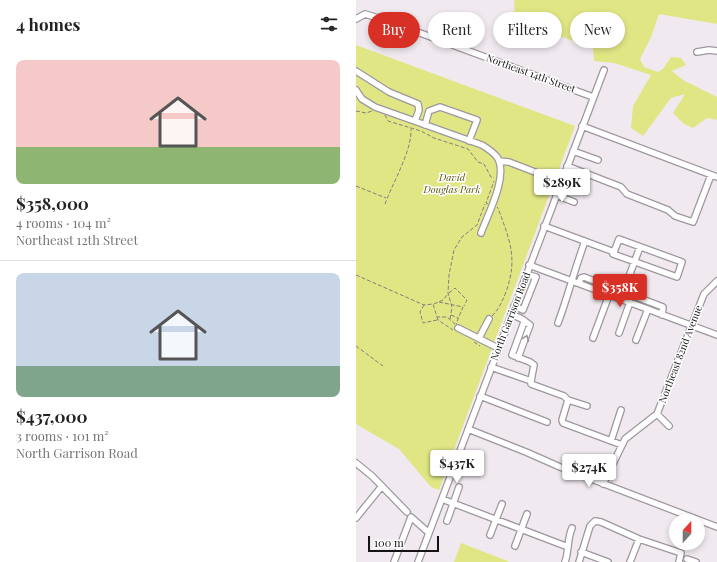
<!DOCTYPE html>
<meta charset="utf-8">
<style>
:root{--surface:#fff;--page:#f6f6f6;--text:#222;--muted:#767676;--line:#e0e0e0;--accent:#d93025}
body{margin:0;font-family:"Playfair Display",serif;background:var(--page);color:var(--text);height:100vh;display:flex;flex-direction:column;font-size:15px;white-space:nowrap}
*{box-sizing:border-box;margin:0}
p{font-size:13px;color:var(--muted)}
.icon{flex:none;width:22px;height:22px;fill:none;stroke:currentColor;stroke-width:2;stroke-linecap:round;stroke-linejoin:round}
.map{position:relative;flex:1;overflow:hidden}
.details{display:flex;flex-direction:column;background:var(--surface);width:356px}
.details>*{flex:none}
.guide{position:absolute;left:12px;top:12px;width:289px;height:36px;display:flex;gap:8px}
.needle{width:26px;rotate:21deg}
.tools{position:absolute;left:313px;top:514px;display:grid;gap:8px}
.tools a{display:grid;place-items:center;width:36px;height:36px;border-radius:50%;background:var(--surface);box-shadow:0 2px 6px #0003;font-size:20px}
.scale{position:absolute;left:12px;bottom:10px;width:71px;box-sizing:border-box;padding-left:4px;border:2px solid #151315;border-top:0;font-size:11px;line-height:14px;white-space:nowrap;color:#151315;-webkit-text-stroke:3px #fff;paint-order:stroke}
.price{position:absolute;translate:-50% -34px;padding:0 9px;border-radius:4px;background:#fff;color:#222;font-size:13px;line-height:26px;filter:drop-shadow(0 1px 2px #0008)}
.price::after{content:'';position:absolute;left:50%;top:24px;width:12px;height:9px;margin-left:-6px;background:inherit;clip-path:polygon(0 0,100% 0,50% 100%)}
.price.on{background:var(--accent);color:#fff}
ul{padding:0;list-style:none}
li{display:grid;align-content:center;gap:8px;height:212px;padding:0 16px}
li+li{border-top:1px solid var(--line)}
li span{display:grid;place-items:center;height:124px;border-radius:8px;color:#555}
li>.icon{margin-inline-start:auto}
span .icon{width:72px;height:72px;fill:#fffc;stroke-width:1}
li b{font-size:17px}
h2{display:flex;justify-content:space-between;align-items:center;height:48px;padding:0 16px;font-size:17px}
.tag{padding:0 14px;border-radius:18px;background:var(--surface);box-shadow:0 2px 6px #0003;font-size:14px;line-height:36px}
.tag.on{background:var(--accent);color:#fff}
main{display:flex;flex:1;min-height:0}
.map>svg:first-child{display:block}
.green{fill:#e1e685}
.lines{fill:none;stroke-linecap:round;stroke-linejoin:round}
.minor-casing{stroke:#9e979e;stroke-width:8}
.path{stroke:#827e82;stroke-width:1;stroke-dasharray:4 2;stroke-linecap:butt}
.minor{stroke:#fff;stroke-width:5.5}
.oneway{stroke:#969596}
.labels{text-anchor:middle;stroke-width:3;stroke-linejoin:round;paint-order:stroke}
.street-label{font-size:10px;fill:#151315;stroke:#fff}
.park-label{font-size:10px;font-style:italic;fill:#575910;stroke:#fff}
</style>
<main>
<section class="details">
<h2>4 homes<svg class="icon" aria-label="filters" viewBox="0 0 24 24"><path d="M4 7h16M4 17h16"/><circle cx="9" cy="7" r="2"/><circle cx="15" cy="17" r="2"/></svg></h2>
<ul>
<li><span style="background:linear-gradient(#f6c9c9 70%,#8fb573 0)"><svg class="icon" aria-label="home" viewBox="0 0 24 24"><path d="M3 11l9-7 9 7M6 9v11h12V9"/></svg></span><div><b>$358,000</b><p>4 rooms · 104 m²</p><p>Northeast 12th Street</p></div></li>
<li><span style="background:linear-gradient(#c9d6e8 75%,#7fa58c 0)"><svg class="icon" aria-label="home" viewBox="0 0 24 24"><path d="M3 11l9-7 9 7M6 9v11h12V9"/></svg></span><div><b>$437,000</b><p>3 rooms · 101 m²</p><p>North Garrison Road</p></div></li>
</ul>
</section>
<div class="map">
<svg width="361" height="562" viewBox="0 0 361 562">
<rect width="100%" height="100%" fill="#f0e9f0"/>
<path class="green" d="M 158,0 L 361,0 L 361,24 L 303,14 L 295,37 L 284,59 L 288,67 L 302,72 L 307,69 L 315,57 L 325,58 L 330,65 L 316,71 L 327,80 L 361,97 L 361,120 L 351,118 L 337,128 L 328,124 L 317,113 L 329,94 L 315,98 L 287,136 L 275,128 L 277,106 L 295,75 L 258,63 L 238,61 L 237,48 L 159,20 Z
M 0,45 L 219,126 L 83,490 L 75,487 L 43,449 L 0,424 Z
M 105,543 L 154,562 L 98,562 Z"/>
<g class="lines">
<g class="minor-casing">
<path id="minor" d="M 0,19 L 9,14 L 29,20 L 237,97
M 341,52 L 353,50 L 361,51
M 0,71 L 33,92 L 62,104 L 63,110 L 59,121
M 0,90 L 6,99 L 19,107 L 126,145 C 131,148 137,152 141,157 C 153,175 132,214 125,233
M 69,125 L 73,111 L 84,107 L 121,120 L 113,141
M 226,126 L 361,177
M 217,151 L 242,160
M 143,161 L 153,162 L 205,182
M 211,166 L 265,187 L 271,194 L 312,210 L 319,216 L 337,222 L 355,175
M 200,195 L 218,202
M 188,226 L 258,252 L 263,239 L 326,262 L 321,277 L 257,254 L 258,252
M 173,265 L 361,335
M 223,283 L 225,278 L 228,277 L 307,307 L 306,315
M 266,295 L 284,247
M 158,306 L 167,310 L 180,277 L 170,274
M 155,314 L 166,319 L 174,325 L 162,358
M 168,322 L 156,355 L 174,362 L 178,365 L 175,381
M 202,323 C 212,296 219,268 229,241
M 102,328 L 142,348
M 263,333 L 274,302
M 123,338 L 133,319
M 237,338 L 253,295
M 280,340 L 292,309
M 135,367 L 175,381 L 175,384 L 208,396 L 212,400 L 206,420 L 207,423 L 266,445
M 124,396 L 191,422
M 212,400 L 231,406
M 301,414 L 313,426
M 112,429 L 170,452 L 204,467 L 361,527
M 255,441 L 265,410
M 0,463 L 16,476 L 51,512
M 247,484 L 269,439 L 301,414 L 348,294 L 361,281
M 86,499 L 212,547
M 0,518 L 26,486
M 91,521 L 103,487
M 134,535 L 146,504
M 159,546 L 171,514
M 225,552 L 252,562
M 331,559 L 340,562
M 38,562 L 55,517 L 73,533
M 62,562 L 248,70
M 209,562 C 213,551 211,539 216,528
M 223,562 L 234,526 L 239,521 L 245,522 L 283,539 L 325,553 L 323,562
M 274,562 L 283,539"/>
</g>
<path class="path" d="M 0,111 L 10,113 L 16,111
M 29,115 L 32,121 L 65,131 L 78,138 L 112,149 L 122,162 L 128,164 L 135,177 L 138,178
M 0,186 L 30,198
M 29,204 C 36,184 56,151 55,129
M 132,204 L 130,203 L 138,181
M 0,275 L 68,305 L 77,304 L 81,317 L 91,317 L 99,324
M 93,293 L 99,288 L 111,300 L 108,306
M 83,302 L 107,307 L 100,324
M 78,304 L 87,300 L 92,294
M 68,305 L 64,312 L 67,323 L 81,320
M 95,315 L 102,318
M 136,316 C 144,308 146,301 150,292 C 162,258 154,241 142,208 L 141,207
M 81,317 L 82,320 L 97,330
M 94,319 L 96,307 L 92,293 L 93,275 L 98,250 L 106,237 L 121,225 L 129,204
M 118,342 L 124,346
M 0,346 L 27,366"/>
<use href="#minor" class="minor"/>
</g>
<defs><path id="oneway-chevron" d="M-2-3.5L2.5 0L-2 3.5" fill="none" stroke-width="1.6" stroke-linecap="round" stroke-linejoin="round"/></defs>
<use class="oneway" href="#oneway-chevron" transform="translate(170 338) rotate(-69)"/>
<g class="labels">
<g class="street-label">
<text transform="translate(175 73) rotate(20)" y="4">Northeast 14th Street</text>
<text transform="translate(154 316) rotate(-69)" y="4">North Garrison Road</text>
<text transform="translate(324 354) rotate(-69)" y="4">Northeast 82nd Avenue</text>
</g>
<g class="park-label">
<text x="96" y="181">David<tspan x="96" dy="12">Douglas Park</tspan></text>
</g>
</g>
</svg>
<div class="tools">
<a><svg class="needle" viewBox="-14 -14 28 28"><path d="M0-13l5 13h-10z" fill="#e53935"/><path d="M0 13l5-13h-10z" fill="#767676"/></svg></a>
</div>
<div class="scale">100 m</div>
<b class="price" style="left:206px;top:203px">$289K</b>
<b class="price on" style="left:264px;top:308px">$358K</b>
<b class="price" style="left:101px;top:484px">$437K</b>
<b class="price" style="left:233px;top:488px">$274K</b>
<div class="guide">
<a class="tag on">Buy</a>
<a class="tag">Rent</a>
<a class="tag">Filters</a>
<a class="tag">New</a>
</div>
</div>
</main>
